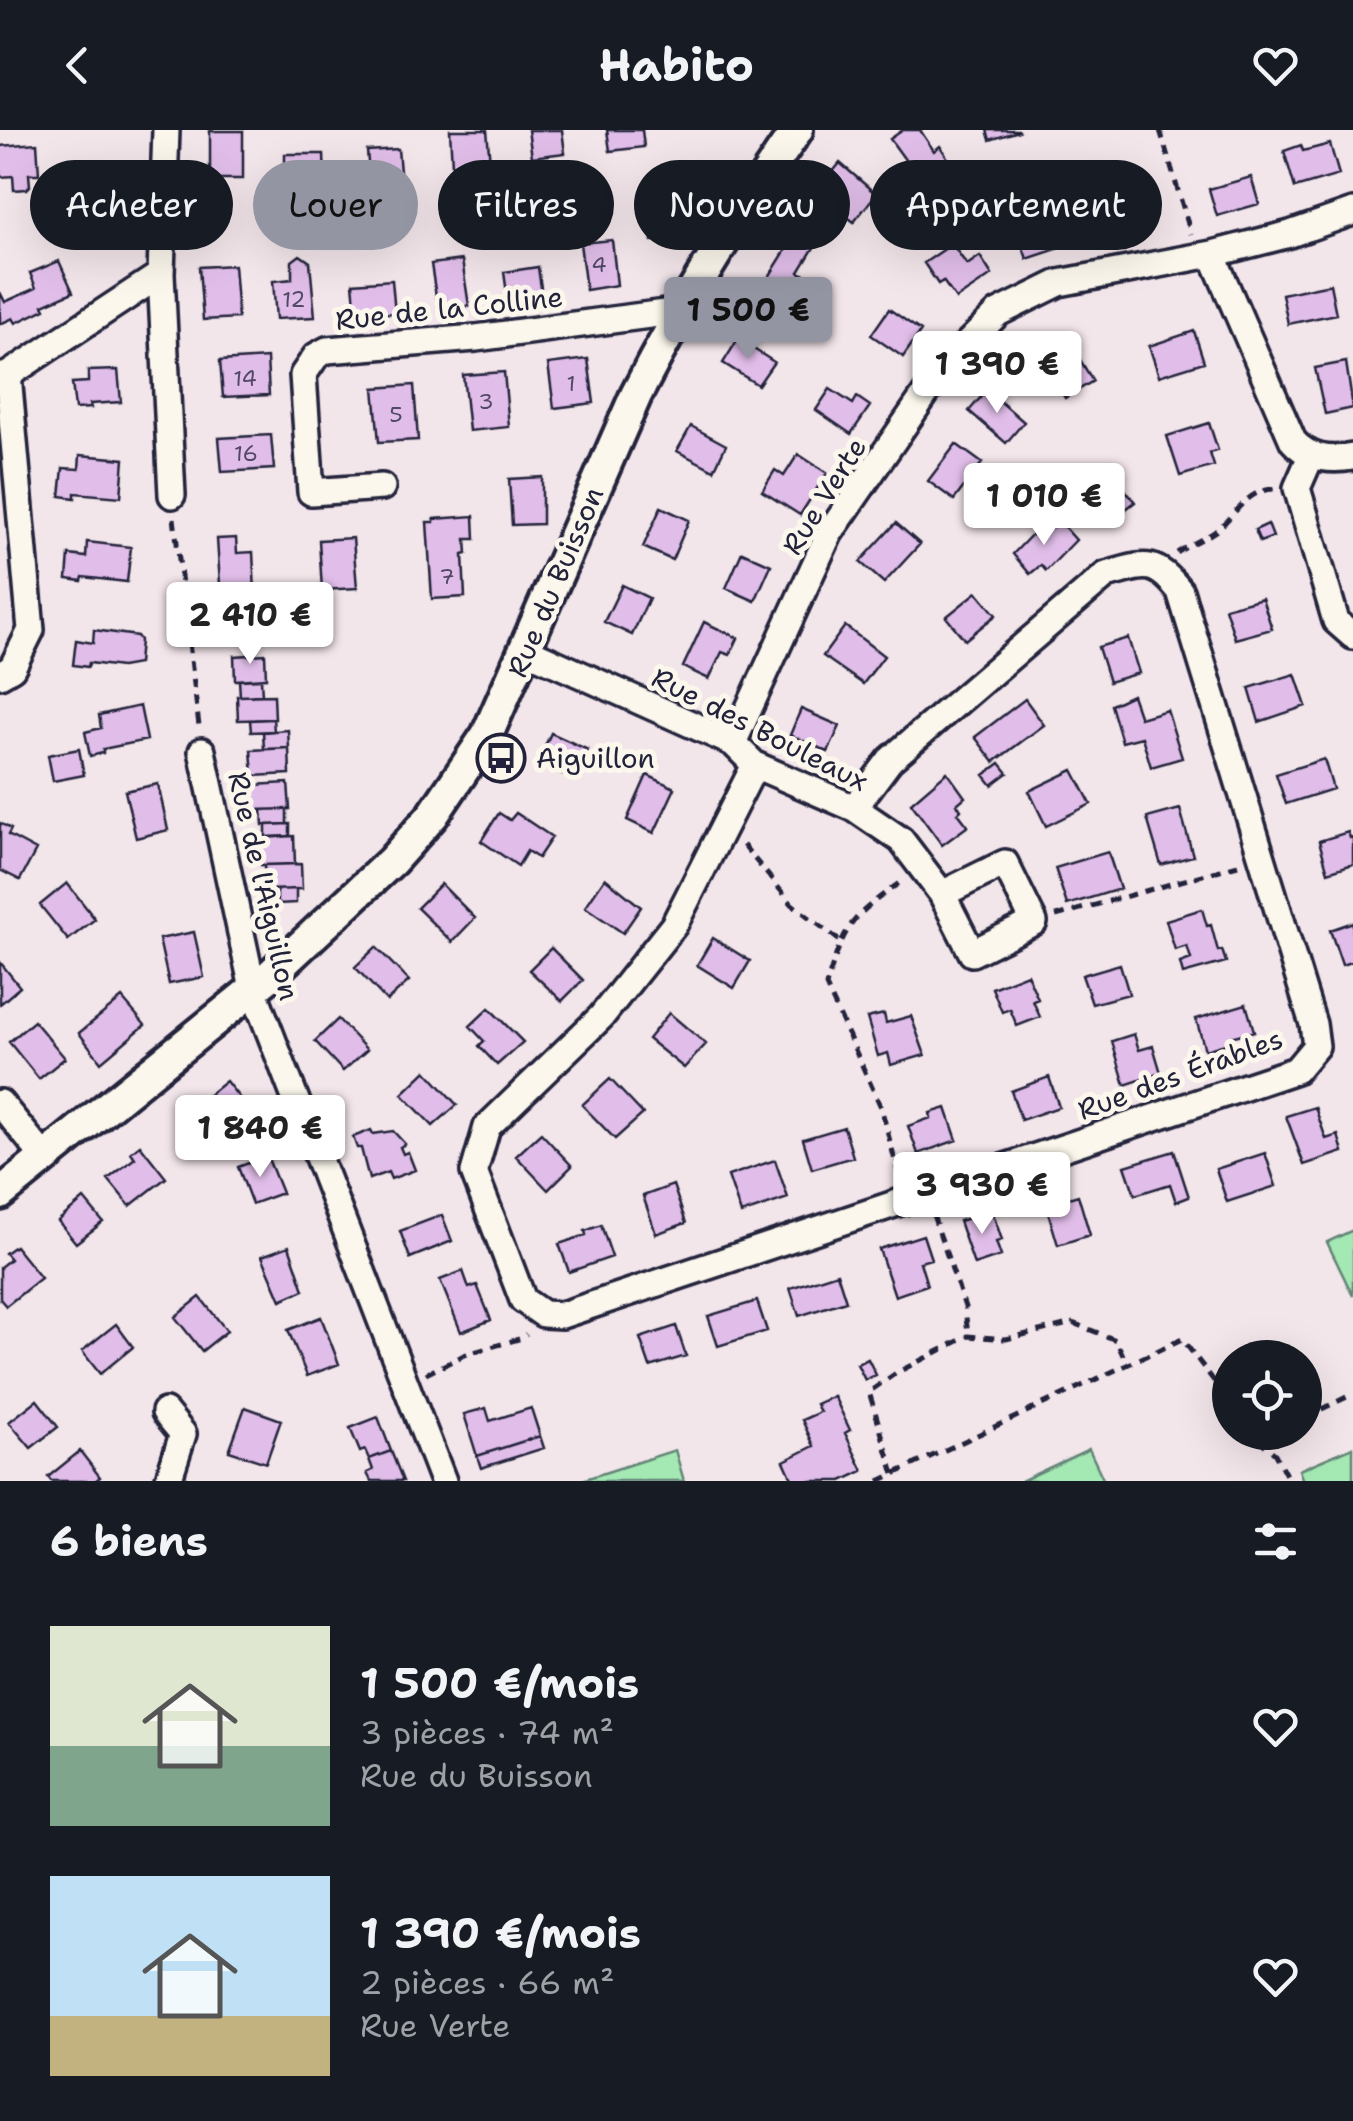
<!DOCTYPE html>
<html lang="fr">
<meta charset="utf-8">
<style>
:root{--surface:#171b24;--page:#20242c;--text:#f1f3f6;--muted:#9ea1a6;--accent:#9495a2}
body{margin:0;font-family:"Shantell Sans",sans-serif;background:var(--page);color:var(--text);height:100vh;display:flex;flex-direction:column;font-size:38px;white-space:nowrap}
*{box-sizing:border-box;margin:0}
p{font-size:32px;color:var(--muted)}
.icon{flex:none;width:55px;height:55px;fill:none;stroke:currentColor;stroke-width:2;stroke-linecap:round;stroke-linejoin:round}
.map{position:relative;height:1351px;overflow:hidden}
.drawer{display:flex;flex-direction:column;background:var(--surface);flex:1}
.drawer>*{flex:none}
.guide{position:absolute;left:30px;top:30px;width:1295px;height:90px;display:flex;gap:20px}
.controls{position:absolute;left:1212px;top:1210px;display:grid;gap:20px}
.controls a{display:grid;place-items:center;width:110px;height:110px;border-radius:50%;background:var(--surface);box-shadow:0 10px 40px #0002;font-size:50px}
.price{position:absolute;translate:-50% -85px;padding:0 22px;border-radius:10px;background:#fff;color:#222;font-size:32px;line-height:65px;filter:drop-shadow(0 2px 5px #0008)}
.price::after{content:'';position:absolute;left:50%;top:60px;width:30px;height:22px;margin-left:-15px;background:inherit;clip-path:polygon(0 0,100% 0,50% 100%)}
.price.on{background:var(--accent);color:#111}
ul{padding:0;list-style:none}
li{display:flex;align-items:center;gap:30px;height:250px;padding:0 50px}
li span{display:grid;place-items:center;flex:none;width:280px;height:200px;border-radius:0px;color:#555}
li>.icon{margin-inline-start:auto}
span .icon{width:120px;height:120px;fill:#fffc;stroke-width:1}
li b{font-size:42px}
h2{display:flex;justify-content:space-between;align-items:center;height:120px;padding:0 50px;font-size:42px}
.chip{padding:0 35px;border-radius:45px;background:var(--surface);box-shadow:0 10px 40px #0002;font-size:35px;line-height:90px}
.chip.on{background:var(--accent);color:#111}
header{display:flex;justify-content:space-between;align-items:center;height:130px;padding:0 50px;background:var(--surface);font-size:45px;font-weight:700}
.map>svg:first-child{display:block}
.green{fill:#a4e8b3;stroke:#638577;stroke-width:2.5}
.water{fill:#9cd4fc;stroke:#6b8daf;stroke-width:2.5}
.building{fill:#e1bee9;stroke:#22223b;stroke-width:2.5}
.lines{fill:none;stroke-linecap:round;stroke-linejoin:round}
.minor-casing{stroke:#22223b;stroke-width:32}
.tertiary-casing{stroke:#22223b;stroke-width:38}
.path{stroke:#22223b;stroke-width:5;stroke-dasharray:10 8;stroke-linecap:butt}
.minor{stroke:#fbf7ec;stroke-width:25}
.tertiary{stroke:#fbf7ec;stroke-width:30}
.labels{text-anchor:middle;stroke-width:10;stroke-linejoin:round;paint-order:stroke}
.number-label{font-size:22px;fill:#524966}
.street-label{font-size:28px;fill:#22223b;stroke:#fbf7ec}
.poi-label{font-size:28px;fill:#22223b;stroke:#fbf7ec;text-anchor:start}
</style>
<header><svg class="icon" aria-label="back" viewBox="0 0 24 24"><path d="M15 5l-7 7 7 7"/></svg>Habito<svg class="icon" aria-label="heart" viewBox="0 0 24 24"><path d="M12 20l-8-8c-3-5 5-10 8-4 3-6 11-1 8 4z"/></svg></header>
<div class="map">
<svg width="1353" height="1351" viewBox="0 0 1353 1351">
<rect width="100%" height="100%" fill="#f3e6eb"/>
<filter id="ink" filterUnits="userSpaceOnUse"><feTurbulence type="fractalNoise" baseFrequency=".01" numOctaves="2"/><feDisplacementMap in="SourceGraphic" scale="20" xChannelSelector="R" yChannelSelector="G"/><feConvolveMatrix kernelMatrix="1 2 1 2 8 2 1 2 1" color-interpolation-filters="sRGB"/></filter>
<g filter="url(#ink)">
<path class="green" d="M 1353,1100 L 1353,1166 L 1327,1112 Z
M 1353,1317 L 1353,1351 L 1303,1351 L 1299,1340 Z
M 1089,1319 L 1104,1351 L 1021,1351 Z
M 675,1320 L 684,1351 L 579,1351 Z"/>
<path class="water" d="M 268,986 L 275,1005 L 237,1019 L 230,1001 Z"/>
<path class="building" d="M 450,0 L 487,0 L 490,33 L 452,36 Z
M 528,0 L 562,0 L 565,23 L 532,27 Z
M 607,0 L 642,0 L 644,17 L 610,21 Z
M 903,0 L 920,0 L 934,21 L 940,16 L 949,30 L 919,49 L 890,9 Z
M 987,0 L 1018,0 L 1019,1 L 990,10 Z
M 210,1 L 243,1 L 243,49 L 210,49 Z
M 37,13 L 39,44 L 29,44 L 30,56 L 27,59 L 14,60 L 13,46 L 0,47 L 0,16 Z
M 1330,14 L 1339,45 L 1295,58 L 1284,21 L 1301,15 L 1303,21 Z
M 398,19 L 402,65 L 371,67 L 367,21 Z
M 285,24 L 324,24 L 325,52 L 285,51 Z
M 840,33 L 876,64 L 854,92 L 832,75 L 838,68 L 822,55 Z
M 108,39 L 110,77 L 79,80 L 76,41 Z
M 1251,47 L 1259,74 L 1217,86 L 1209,59 Z
M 1121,49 L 1132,86 L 1102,94 L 1091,57 Z
M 680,70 L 684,108 L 652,111 L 648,74 Z
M 1045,85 L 1057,119 L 1027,129 L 1015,95 Z
M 799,99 L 818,111 L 799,142 L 819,153 L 807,173 L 767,150 Z
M 612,110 L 617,155 L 586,160 L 580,113 Z
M 952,114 L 967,135 L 980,126 L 992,145 L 956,169 L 943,151 L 938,154 L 924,133 Z
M 300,125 L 310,132 L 315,187 L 276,189 L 273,151 L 292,149 L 292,131 Z
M 462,130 L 469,176 L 438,180 L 431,134 Z
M 59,131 L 73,162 L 43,175 L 45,179 L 16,193 L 13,188 L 0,194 L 0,162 L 5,172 L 36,158 L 30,143 Z
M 234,135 L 238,188 L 203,190 L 199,137 Z
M 538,137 L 542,165 L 508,171 L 504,142 Z
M 392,150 L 395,183 L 356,185 L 353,153 Z
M 1330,154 L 1336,184 L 1288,194 L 1282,164 Z
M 889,179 L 921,201 L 903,227 L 871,205 Z
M 1194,201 L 1204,232 L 1159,246 L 1149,216 Z
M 738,209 L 774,232 L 758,255 L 723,233 Z
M 1068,210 L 1093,251 L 1065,268 L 1040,227 Z
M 267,228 L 269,265 L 223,267 L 220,231 Z
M 588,229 L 594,273 L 554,278 L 548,234 Z
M 1346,232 L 1353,278 L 1325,284 L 1315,238 Z
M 118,240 L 121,272 L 90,274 L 91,278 L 75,279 L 72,253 L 88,252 L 88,241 Z
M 504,242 L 509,297 L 469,301 L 463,245 Z
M 414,255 L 418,310 L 379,312 L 374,258 Z
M 830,259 L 853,274 L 857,267 L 870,276 L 851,304 L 816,280 Z
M 987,260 L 1024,292 L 1006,313 L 969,281 Z
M 1209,293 L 1218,320 L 1210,323 L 1214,336 L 1180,346 L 1167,306 Z
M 691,296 L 726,315 L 714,340 L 677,321 Z
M 271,305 L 274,339 L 222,342 L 219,308 Z
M 956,314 L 982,333 L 954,370 L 928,351 Z
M 798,324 L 827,343 L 800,385 L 762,361 L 775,340 L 784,346 Z
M 80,325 L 124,329 L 121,367 L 75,363 L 75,368 L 60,366 L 63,338 L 79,339 Z
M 1109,340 L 1135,372 L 1108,393 L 1083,360 Z
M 542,347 L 542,394 L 512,395 L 509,349 Z
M 661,377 L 689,390 L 672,430 L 643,417 Z
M 474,386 L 475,409 L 466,409 L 467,424 L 463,425 L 465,467 L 432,469 L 427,392 L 434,392 L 434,389 Z
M 1059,391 L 1076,410 L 1046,441 L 1041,435 L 1030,444 L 1013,424 L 1039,397 L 1045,403 Z
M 896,393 L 920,414 L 884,453 L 860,432 Z
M 1268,394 L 1273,407 L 1260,412 L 1255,400 Z
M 236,408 L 237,423 L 253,422 L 256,483 L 222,485 L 217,409 Z
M 353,408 L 357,458 L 322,460 L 319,410 Z
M 87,412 L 131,417 L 127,452 L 83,447 L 82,451 L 67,449 L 69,425 L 86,427 Z
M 742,422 L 771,435 L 755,471 L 726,458 Z
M 622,455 L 649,468 L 632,505 L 604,492 Z
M 977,462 L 996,485 L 965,510 L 946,487 Z
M 1262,468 L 1272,499 L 1235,509 L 1225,478 Z
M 704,492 L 738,508 L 730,525 L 722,522 L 709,549 L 683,537 Z
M 845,496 L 884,526 L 863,554 L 823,526 Z
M 94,500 L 137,506 L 140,510 L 138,534 L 121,537 L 89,533 L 88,537 L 73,535 L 76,510 L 93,513 Z
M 1128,508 L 1139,543 L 1109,552 L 1098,517 Z
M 265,524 L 266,548 L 235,550 L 234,526 Z
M 1295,544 L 1306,576 L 1259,592 L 1249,558 Z
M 261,549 L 262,565 L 240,566 L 239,550 Z
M 274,565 L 275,589 L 238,590 L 237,566 Z
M 1132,565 L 1140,588 L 1167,580 L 1182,628 L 1151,637 L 1142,607 L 1122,612 L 1111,575 Z
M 1025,569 L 1044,595 L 994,632 L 975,607 Z
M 140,576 L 147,610 L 103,619 L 103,623 L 90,626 L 85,602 L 101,598 L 99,585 Z
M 801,579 L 840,596 L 828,622 L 790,605 Z
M 273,589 L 274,601 L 251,602 L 250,590 Z
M 288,600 L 289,618 L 264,619 L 263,602 Z
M 551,603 L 588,620 L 575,650 L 537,633 Z
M 289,618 L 290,644 L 253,646 L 251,620 Z
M 79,619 L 84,645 L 53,651 L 48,625 Z
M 1324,629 L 1333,659 L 1286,674 L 1276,644 Z
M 1000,633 L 1008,643 L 992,655 L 984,645 Z
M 1073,640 L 1091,674 L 1046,696 L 1029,661 Z
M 947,642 L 965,667 L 957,674 L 961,680 L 958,683 L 968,696 L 942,715 L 911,673 Z
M 647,645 L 675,658 L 654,703 L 627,690 Z
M 288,653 L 290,679 L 254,680 L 253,655 Z
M 158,654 L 168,700 L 136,708 L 125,661 Z
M 287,679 L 287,694 L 263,695 L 262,680 Z
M 1180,679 L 1193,726 L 1161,735 L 1147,688 Z
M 499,683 L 510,690 L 516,683 L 552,707 L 538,728 L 527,721 L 518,736 L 481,711 Z
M 0,693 L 11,699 L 8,705 L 36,720 L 20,750 L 0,740 Z
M 290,694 L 290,706 L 266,707 L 266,695 Z
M 1348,702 L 1350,708 L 1353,707 L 1353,734 L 1328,742 L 1319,711 Z
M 294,706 L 295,734 L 261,735 L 260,708 Z
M 1108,722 L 1120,759 L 1067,775 L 1055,738 Z
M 301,734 L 302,759 L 265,760 L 264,735 Z
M 605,748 L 641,777 L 623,803 L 585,777 Z
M 67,753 L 95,789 L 68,810 L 40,775 Z
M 441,754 L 475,788 L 452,812 L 417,778 Z
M 296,759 L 296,773 L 277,774 L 277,760 Z
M 1202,779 L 1207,796 L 1211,795 L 1218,821 L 1222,820 L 1226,832 L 1183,844 L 1180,833 L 1191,829 L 1187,816 L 1175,820 L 1166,790 Z
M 1353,792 L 1353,831 L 1342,835 L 1330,800 Z
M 194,802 L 204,847 L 169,854 L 159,809 Z
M 713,808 L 750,831 L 734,858 L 697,835 Z
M 376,817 L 409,851 L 387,871 L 355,837 Z
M 551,818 L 583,850 L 562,871 L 529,840 Z
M 0,832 L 20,857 L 0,874 Z
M 1120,834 L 1129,864 L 1092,874 L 1082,845 Z
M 1027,844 L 1038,869 L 1033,871 L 1040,887 L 1017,896 L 1010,879 L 1002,882 L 992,858 Z
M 122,868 L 145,895 L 101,932 L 79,903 Z
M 1246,874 L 1254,901 L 1230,907 L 1232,912 L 1205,920 L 1196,889 Z
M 489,878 L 523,912 L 497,935 L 479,916 L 484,911 L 470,896 Z
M 669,883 L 706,914 L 684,938 L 648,909 Z
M 884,884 L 886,893 L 911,886 L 925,925 L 891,935 L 888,923 L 878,926 L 867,888 Z
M 338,889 L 367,920 L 343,941 L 315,911 Z
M 34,891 L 65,928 L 39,949 L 9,912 Z
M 1134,904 L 1139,920 L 1153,916 L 1161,943 L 1125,955 L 1112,911 Z
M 426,941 L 457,975 L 433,996 L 402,964 Z
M 1049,947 L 1059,977 L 1021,990 L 1011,961 Z
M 610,949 L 643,984 L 615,1009 L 582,975 Z
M 226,951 L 245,975 L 201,1011 L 182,986 Z
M 1315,977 L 1326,1009 L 1338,1005 L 1343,1022 L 1304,1035 L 1286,986 Z
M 946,978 L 957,1010 L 918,1024 L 908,996 L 931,988 L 930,983 Z
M 844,997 L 853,1027 L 812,1039 L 803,1009 Z
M 371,1000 L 373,1004 L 393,1001 L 405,1014 L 400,1017 L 403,1024 L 408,1022 L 415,1040 L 391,1049 L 388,1042 L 369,1049 L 361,1018 L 357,1018 L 353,1007 Z
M 541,1003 L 572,1036 L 548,1060 L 516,1026 Z
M 140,1015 L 166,1048 L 130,1076 L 108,1049 L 135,1028 L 131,1022 Z
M 1174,1021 L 1189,1067 L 1176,1072 L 1170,1054 L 1135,1065 L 1125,1036 Z
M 1265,1023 L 1276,1056 L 1227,1072 L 1216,1039 Z
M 267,1026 L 282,1063 L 252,1074 L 238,1037 Z
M 775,1030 L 788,1068 L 741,1084 L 728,1046 Z
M 673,1055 L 686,1093 L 656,1104 L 643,1066 Z
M 1078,1065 L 1090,1105 L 1058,1115 L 1046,1075 Z
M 84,1069 L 103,1092 L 76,1113 L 58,1091 Z
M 992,1081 L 1002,1110 L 996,1112 L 1001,1126 L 974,1135 L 959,1091 Z
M 442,1085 L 452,1111 L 410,1128 L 400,1101 Z
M 601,1095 L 612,1127 L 569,1142 L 559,1114 L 586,1105 L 585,1101 Z
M 923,1105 L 931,1129 L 920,1132 L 927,1155 L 895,1166 L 879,1119 Z
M 15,1116 L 41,1148 L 6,1176 L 0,1169 L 0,1137 L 10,1129 L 5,1123 Z
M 289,1116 L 304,1160 L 281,1170 L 262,1126 Z
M 463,1141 L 469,1158 L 477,1155 L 491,1190 L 461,1202 L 440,1150 Z
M 837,1143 L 846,1171 L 799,1186 L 790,1158 Z
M 200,1167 L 227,1201 L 202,1221 L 175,1187 Z
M 757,1171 L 767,1201 L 718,1216 L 708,1186 Z
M 321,1187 L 339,1234 L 307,1246 L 288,1200 Z
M 116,1194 L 133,1217 L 100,1244 L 82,1221 Z
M 676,1196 L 686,1226 L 650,1237 L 640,1208 Z
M 868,1229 L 876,1245 L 865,1250 L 857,1234 Z
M 834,1266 L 850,1300 L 845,1303 L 863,1341 L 842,1351 L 793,1351 L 784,1331 L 814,1316 L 802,1290 L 820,1282 L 816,1274 Z
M 37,1270 L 58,1297 L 31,1318 L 9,1292 Z
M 245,1277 L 281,1290 L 266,1333 L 229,1321 Z
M 486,1278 L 490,1291 L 531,1278 L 540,1306 L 477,1326 L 464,1284 Z
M 378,1287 L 391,1321 L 369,1329 L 365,1320 L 360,1322 L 350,1298 Z
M 540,1306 L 544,1318 L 481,1338 L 477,1326 Z
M 80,1321 L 100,1347 L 95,1351 L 51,1351 L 48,1347 Z
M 391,1321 L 403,1351 L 371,1351 L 367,1343 L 373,1340 L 369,1329 Z"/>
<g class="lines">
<g class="minor-casing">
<path id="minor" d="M 166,0 L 161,144 L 172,365
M 1212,124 L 1293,311 C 1309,329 1330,331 1353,327
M 0,247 L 8,245 L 161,144
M 1311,326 L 1297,358 L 1336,491 L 1353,506
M 382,357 L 311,362 L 303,245 L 316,226 L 327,220 L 476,208 L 680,181
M 526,520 L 733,613 L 755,635 L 854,678 L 901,710 L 942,764 L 972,823 L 1034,792 L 1005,733 L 942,764
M 0,545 L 12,538 L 31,500 L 8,245
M 733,613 L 829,404 L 944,237 L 998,183 L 1059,153 L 1212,124 L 1290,104 L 1353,82
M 202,621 L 253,859 L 443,1351
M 755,635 L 674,795 L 601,887 L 487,997 L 474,1042 L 523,1170 L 543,1184 L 562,1185 L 1296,940 L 1316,916 L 1313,894 L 1180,461 C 1153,427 1144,435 1106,445 L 890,630 L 854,678
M 0,973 L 45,1028
M 165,1282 L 183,1304 L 168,1351"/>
</g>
<g class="tertiary-casing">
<path id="tertiary" d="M 0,1064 L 267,848 L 392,731 L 433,685 L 487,605 L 636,265 C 683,173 738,85 797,0"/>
</g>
<path class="path" d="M 1160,0 L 1191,104
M 174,388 L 199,596
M 1177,423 C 1188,415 1202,410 1214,402 C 1234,388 1245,360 1274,359
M 743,715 L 792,774 L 840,811
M 1056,786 L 1238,735
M 899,1046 L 881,977 L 826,856 C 845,794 849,789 902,751
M 933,1085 L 965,1177 L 968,1206
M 426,1244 L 464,1225 L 522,1208 L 526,1204
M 1305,1287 L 1353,1264
M 1253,1302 L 1258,1309 L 1272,1302
M 1258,1309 L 1275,1324 L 1289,1351
M 894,1344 L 869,1262 L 896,1243 L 968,1206 L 1006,1209 L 1073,1193 L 1116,1210 L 1127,1234
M 879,1351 L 1182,1209 L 1230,1272"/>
<use href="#minor" class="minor"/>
<use href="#tertiary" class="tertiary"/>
</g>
</g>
<defs>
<g id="bus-ring" transform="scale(2.5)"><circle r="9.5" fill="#fbf7ec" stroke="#22223b" stroke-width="1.5"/><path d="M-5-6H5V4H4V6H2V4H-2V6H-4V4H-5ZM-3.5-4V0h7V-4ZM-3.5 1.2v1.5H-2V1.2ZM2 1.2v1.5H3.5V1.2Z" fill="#22223b"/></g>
</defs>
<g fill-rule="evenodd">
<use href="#bus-ring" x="501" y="628"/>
</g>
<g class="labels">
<g class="number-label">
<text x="599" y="142">4</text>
<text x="294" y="177">12</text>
<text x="245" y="256">14</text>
<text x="571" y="261">1</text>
<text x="486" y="279">3</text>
<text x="396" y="292">5</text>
<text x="246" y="331">16</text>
<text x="447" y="454">7</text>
</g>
<g class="street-label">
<text transform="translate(449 178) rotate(-6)" y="10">Rue de la Colline</text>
<text transform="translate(824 366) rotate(-58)" y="10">Rue Verte</text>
<text transform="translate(555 452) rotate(-67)" y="10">Rue du Buisson</text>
<text transform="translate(760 599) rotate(27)" y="10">Rue des Bouleaux</text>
<text transform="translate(264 756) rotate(77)" y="10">Rue de l'Aiguillon</text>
<text transform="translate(1180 944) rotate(-20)" y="10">Rue des Érables</text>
</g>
<g class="poi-label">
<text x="536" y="638">Aiguillon</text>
</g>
</g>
</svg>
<div class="controls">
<a><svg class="icon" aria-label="locate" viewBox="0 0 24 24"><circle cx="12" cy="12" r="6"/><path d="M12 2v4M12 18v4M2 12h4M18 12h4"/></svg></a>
</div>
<b class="price on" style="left:748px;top:232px">1 500 €</b>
<b class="price" style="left:997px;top:286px">1 390 €</b>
<b class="price" style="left:1044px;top:418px">1 010 €</b>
<b class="price" style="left:250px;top:537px">2 410 €</b>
<b class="price" style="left:260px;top:1050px">1 840 €</b>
<b class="price" style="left:982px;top:1107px">3 930 €</b>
<div class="guide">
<a class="chip">Acheter</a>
<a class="chip on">Louer</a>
<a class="chip">Filtres</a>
<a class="chip">Nouveau</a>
<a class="chip">Appartement</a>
</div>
</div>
<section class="drawer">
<h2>6 biens<svg class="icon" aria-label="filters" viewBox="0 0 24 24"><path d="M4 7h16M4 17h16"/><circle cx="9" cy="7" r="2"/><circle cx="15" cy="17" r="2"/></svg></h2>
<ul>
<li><span style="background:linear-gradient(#dfe7d0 60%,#7fa58c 0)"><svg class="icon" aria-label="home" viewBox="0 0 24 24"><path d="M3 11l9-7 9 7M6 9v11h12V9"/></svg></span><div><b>1 500 €/mois</b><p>3 pièces · 74 m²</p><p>Rue du Buisson</p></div><svg class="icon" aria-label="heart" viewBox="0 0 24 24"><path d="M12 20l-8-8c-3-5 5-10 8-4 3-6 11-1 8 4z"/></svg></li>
<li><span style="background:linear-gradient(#bfe0f5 70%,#c2b280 0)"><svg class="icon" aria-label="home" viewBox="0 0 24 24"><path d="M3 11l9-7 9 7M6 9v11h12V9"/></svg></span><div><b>1 390 €/mois</b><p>2 pièces · 66 m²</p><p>Rue Verte</p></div><svg class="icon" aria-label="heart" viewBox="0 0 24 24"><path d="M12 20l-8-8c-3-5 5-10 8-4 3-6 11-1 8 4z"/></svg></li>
</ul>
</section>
